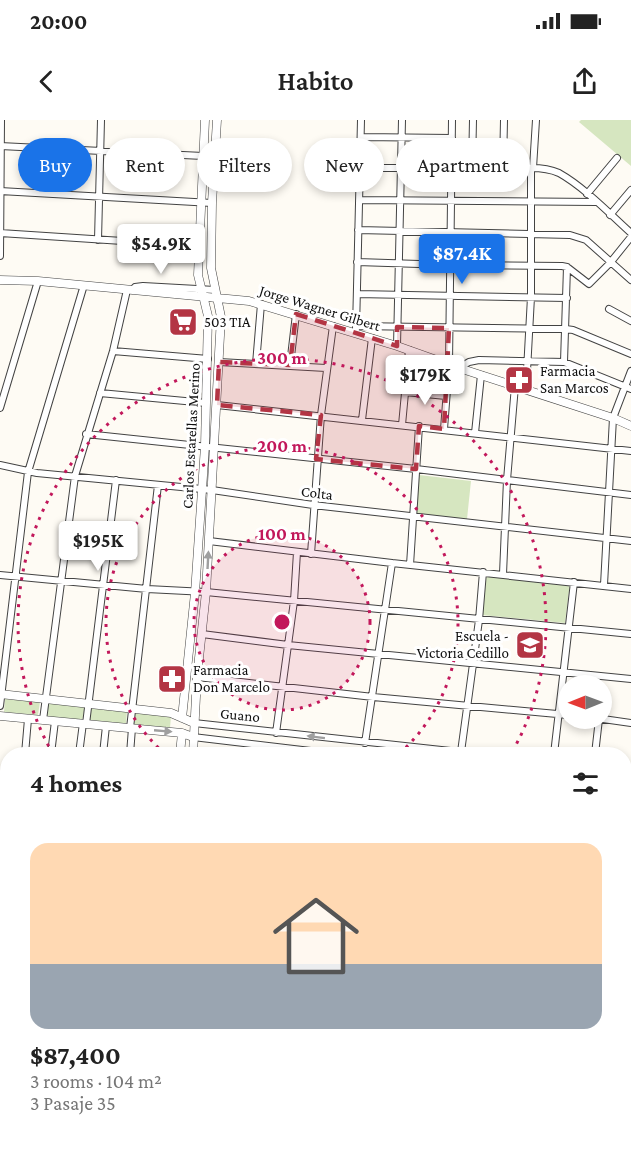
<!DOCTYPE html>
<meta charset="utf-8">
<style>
:root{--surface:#fff;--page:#f6f6f6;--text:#222;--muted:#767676;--accent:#1a73e8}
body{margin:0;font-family:"Crimson Pro",serif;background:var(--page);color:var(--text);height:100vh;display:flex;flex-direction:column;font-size:22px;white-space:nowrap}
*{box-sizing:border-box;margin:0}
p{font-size:20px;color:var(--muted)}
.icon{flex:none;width:33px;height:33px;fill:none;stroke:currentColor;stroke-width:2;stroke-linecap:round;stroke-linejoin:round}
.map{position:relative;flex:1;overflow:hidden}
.panel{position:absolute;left:0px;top:627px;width:632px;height:402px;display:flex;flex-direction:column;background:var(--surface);border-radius:24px 24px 0 0;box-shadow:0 3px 9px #0003}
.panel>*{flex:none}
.hud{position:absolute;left:18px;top:18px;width:596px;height:54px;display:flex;gap:12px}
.needle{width:39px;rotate:269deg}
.fabs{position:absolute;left:558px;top:555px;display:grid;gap:12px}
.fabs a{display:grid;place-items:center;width:54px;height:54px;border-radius:50%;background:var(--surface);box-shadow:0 3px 9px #0003;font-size:30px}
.price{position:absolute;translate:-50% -51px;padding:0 14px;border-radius:6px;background:#fff;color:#222;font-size:20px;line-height:39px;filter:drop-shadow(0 2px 3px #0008)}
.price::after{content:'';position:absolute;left:50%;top:36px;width:18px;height:14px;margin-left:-9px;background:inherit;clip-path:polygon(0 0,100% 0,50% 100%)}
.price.active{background:var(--accent);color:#fff}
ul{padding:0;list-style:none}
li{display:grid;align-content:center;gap:12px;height:318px;padding:0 30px}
li span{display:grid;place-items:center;height:186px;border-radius:18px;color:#555}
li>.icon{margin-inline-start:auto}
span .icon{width:108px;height:108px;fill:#fffc;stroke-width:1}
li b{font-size:26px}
h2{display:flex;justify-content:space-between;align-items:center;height:72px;padding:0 30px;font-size:26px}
.chip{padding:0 21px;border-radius:27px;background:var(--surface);box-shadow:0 3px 9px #0003;font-size:21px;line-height:54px}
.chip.active{background:var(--accent);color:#fff}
.status{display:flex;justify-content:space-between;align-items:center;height:42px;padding:0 30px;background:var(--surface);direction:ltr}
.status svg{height:16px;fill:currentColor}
header{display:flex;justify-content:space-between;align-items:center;height:78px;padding:0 30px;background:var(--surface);font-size:27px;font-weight:600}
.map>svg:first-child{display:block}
.green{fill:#d6e6c0}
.cemetery{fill:#d9dfc5}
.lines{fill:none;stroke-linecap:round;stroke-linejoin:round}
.minor-casing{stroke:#434343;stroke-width:8}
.tertiary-casing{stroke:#434343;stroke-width:9}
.minor{stroke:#fff;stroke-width:6}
.tertiary{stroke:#fff;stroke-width:8}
.oneway{fill:#9f9f9f}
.marked{fill:#b33544;fill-opacity:0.2;stroke:#b33544;stroke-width:4.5;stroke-dasharray:12 8;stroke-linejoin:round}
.ring{fill:none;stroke:#c2185b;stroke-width:3;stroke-dasharray:3 6}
.labels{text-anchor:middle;stroke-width:6;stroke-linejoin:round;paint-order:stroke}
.street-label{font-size:15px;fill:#101010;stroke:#fff}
.poi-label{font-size:15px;fill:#101010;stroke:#fff;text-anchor:start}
.centre{fill:#c2185b;stroke:#fff;stroke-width:3}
.ring-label{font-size:18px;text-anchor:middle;font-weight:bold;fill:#c2185b;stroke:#fff;stroke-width:6;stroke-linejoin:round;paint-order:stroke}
</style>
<div class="status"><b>20:00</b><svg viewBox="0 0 49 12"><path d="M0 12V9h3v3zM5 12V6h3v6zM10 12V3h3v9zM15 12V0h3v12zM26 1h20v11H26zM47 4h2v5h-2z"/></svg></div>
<header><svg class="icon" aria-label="back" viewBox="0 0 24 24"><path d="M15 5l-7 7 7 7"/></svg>Habito<svg class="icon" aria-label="share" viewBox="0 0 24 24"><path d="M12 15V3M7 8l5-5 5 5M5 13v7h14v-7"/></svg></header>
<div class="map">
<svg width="631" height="1029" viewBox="0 0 631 1029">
<rect width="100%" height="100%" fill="#fefbf4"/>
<path class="green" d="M 581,0 L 631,0 L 631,46 L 579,2 Z
M 419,355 L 471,361 L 467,399 L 415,394 Z
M 487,453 L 570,463 L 565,503 L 482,495 Z
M 5,579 L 40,582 L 38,595 L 4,592 Z
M 48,583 L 85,587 L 82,601 L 47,598 Z
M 90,587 L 127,591 L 126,604 L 89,600 Z
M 134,593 L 171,596 L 170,608 L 133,604 Z"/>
<path class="cemetery" d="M 631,828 L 631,980 L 624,968 L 624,833 Z"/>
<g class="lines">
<g class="minor-casing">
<path id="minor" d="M 361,17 L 452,18
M 0,26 L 203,36
M 360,48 L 531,48 C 540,48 550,49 559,53 C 584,67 610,94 631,113
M 472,48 L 473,0
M 503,48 L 504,0
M 533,48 L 536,0
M 0,71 L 212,83
M 587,74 L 617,38
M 359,80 L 596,82
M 610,95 L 631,70
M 358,110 L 570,115 L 586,120 L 631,160
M 0,113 L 199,126
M 98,120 L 101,0
M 0,136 L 1,0
M 357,142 L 450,145 L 562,146 L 567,147 L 589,164 L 610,143 L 631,117
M 132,170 L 135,167 L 143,166 L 215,170
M 357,174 L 567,178
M 609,189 L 631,201
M 356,206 L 566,209 L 573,210 L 631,234
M 356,209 L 361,0
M 397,226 L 402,0
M 113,231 L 208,239
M 219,242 L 326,248
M 564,242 L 567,147
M 256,244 L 261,184
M 290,245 L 296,194
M 459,248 L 469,242 L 479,240 L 564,242 L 631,269
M 526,269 L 531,177 L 531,48
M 405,272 L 446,276
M 100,273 L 206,283
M 217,285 L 631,331
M 0,288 L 38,161
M 362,300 L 372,218
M 402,305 L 409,230
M 444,309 L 449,244 L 452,0
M 475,313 L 481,255
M 86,314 L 416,349 L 631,375
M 0,345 L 37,353 L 212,370 L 313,385 L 631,421
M 209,421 L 392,443 L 631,469
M 311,434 L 321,295 L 333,206
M 410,445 L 419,306
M 503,454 L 507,360 L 515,266
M 0,455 L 147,469 L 206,472 L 631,514
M 604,465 L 613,298 L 631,251
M 202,514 L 288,525 L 631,559
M 197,557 L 373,577 L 568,595
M 0,586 L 28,352 L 84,165
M 596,598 L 631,603
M 43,600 L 75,356 L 113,231 L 127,170
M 194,603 L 478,634
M 86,604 L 116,360
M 130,608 L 158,365
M 276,613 L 294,481 L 297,432
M 193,617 L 336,634
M 365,623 L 392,443
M 461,632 L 479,500 L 483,452
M 25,634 L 28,599
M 51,634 L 55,601
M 79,634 L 83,603
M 103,634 L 106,606
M 130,634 L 132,608
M 554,634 L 574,462
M 595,634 L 599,599
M 624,659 L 631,658
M 624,672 L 631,683
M 0,716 L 8,716
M 624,745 L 631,755
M 624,812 L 631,807
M 0,913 L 8,827
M 0,934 L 8,935
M 624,988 L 631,999
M 530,1022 L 534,1029
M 565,1022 L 569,1029
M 603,1022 L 607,1029
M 0,1024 L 178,1027
M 218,1025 L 268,1025
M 449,1027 L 458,1022
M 299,1029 L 310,1022
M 503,1029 L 514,1022"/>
</g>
<g class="tertiary-casing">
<path id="tertiary" d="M 0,160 L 38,161 L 249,181 L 397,226 L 459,248 L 613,298 L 631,306
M 0,574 L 171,593 L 194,603
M 0,596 L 182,613 L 193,617
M 182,598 L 195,473 L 205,326 L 208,196 L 198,155 L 205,0
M 180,634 L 182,613
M 193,634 L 197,557 L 206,472 L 221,197 L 211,148 L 212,83 L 217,0
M 168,1029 L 174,1022"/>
</g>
<use href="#minor" class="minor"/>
<use href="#tertiary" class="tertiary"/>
</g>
<defs><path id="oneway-solid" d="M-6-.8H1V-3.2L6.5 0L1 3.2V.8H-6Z" transform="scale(1.5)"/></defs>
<g class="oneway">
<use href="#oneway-solid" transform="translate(208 440) rotate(-87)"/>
<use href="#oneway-solid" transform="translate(163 611) rotate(5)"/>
<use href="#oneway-solid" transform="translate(316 617) rotate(-173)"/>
</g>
<path class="marked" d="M 296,194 L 397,226 L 397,207 L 449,208 L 444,309 L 419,306 L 416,349 L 316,339 L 321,295 L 217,285 L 219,242 L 290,245 Z"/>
<circle cx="282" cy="502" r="88" fill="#c2185b" fill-opacity=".12"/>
<g class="ring">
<circle cx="282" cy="502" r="88"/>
<path d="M165 634A176 176 0 1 1 399 634"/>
<path d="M53 634A264 264 0 1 1 511 634"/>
</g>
<defs>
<g id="supermarket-square" transform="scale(1.5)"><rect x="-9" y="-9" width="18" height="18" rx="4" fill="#b33544" stroke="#fff"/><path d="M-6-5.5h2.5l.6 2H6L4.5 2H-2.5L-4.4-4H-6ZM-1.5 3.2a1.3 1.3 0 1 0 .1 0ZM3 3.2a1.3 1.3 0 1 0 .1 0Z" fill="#fff"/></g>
<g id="pharmacy-square" transform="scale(1.5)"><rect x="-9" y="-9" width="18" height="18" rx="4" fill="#b33544" stroke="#fff"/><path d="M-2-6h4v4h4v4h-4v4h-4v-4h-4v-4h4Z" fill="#fff"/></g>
<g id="school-square" transform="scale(1.5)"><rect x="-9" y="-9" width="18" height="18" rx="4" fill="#b33544" stroke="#fff"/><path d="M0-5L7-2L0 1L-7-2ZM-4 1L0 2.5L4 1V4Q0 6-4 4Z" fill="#fff"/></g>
</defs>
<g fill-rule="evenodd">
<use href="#supermarket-square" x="183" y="202"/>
<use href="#pharmacy-square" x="519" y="260"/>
<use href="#school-square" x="530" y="525"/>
<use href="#pharmacy-square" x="172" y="559"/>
</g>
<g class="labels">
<g class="street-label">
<text transform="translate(320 188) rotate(17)" y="5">Jorge Wagner Gilbert</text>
<text transform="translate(191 316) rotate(-87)" y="5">Carlos Estarellas Merino</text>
<text transform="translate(317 373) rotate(7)" y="5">Colta</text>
<text transform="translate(240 595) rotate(6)" y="5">Guano</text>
</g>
<g class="poi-label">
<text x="204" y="207">503 TIA</text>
<text x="540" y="256">Farmacia<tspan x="540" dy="17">San Marcos</tspan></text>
<text x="509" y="521" text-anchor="end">Escuela -<tspan x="509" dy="17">Victoria Cedillo</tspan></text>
<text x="193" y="555">Farmacia<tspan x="193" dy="17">Don Marcelo</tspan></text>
</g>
</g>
<circle cx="282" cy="502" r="9" class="centre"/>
<g class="ring-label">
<text x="282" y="244">300 m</text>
<text x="282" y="332">200 m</text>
<text x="282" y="420">100 m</text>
</g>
</svg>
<div class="fabs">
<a><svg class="needle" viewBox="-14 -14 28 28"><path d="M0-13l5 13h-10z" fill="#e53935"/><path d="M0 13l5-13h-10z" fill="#767676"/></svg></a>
</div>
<b class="price" style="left:161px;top:155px">$54.9K</b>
<b class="price active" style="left:462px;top:165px">$87.4K</b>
<b class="price" style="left:425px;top:286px">$179K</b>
<b class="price" style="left:98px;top:452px">$195K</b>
<div class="hud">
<a class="chip active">Buy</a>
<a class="chip">Rent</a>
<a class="chip">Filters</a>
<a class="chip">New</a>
<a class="chip">Apartment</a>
</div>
<section class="panel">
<h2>4 homes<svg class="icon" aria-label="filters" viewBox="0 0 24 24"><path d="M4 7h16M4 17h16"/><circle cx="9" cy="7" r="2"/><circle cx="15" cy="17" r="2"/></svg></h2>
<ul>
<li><span style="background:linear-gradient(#ffd9b3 65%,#9aa5b1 0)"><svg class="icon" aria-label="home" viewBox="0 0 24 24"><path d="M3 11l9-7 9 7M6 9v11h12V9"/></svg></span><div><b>$87,400</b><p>3 rooms · 104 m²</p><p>3 Pasaje 35</p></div></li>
</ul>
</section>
</div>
